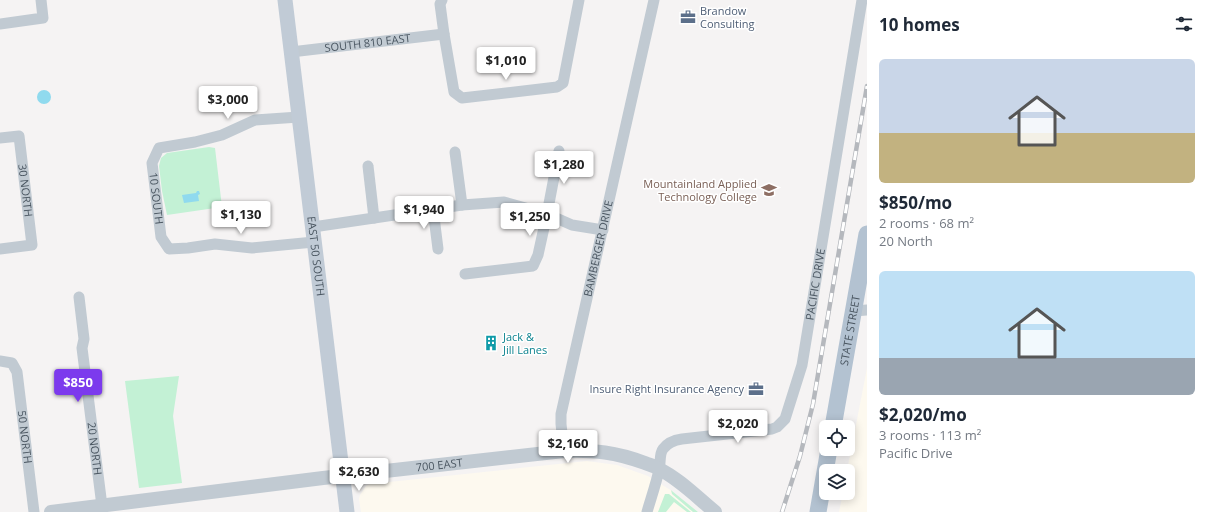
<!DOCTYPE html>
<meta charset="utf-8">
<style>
:root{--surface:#fff;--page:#f6f6f7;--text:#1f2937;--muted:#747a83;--accent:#7c3aed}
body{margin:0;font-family:"Open Sans",sans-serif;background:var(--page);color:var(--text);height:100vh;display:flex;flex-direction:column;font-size:15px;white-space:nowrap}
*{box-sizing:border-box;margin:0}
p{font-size:13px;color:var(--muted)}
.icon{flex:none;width:22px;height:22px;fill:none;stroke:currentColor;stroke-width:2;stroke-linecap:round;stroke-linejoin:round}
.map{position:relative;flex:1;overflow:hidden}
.sheet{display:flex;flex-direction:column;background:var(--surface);width:340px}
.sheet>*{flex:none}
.controls{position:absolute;left:819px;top:420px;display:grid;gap:8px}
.controls a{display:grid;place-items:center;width:36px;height:36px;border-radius:6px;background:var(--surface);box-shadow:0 2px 10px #0003;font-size:20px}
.price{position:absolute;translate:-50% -34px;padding:0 9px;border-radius:4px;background:#fff;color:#222;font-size:13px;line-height:26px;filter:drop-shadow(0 1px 2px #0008)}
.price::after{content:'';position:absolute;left:50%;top:24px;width:12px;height:9px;margin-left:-6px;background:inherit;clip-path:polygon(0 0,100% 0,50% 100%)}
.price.active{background:var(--accent);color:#fff}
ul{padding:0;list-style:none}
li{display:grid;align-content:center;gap:8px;height:212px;padding:0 12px}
li span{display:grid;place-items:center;height:124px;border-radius:6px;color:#555}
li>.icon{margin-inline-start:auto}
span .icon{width:72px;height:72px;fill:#fffc;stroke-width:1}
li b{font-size:17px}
h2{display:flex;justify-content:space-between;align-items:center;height:48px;padding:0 12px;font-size:17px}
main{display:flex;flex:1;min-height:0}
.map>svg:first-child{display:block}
.commercial{fill:#fdf9ef}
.green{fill:#c3f1d5}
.water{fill:#90daee}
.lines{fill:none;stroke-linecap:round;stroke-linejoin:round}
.minor{stroke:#c1cad2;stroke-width:11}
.tertiary{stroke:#c1cad2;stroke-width:14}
.secondary{stroke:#c1cbd6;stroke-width:15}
.primary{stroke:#b3c2d1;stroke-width:17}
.rail-casing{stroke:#b5b8bd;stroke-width:4.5}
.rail{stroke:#fff;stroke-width:3;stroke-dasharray:9;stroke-linecap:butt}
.labels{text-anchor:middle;stroke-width:3;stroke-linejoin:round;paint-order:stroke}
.service-label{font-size:11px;fill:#4e5e75;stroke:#fff;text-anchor:start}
.street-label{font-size:11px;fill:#4a5661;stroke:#fff}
.education-label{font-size:11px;fill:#785e54;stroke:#fff;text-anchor:end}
.culture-label{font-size:11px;fill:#0d838f;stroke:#fff;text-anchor:start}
</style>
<main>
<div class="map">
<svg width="867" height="512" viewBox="0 0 867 512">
<rect width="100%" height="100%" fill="#f5f3f3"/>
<path class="commercial" d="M 867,368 L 867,512 L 839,512 L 843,493 L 848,493 L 848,471 L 847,471 Z
M 587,461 L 617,465 L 648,476 L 672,491 L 698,512 L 361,512 L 359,499 L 360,495 L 366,486 L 370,484 Z"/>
<path class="green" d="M 209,147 L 215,148 L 222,207 L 167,215 L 162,191 L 159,166 L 161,158 L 167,153 Z
M 179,376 L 173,416 L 182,483 L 139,488 L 125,381 Z
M 671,490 L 672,491 L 698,512 L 693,512 L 672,494 Z
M 665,494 L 669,494 L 691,512 L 687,512 L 674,502 L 666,512 L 658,512 Z"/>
<path class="water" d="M37 97a7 7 0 1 1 14 0a7 7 0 1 1-14 0Z
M 197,191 L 199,191 L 200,194 L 198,195 L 199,201 L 184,203 L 182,195 L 196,193 Z"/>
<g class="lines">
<g class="minor">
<path d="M 442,0 L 440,4 L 444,34 L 454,92 L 462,98 L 557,87 L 563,83 L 579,0"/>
<path d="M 0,24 L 43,18 L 41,0"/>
<path id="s1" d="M 291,52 L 444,34"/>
<path id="s2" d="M 299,117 L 255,120 L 222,135 L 195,142 L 159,148 L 152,163 L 161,237 L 169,249 L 188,248 L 215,244 L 252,248 L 314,242"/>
<path id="s3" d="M 0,138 L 19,136 L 32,245 L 0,249"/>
<path d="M 455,152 L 462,205"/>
<path d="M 368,166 L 374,218"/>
<path d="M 433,209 L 438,249"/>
<path d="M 313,227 L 462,205 L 504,202 L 547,214 L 572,225 L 603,230"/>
<path d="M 465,274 L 533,266 L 538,255 L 547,214 L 559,151"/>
<path id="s4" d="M 79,297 L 84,339 L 82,348 L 102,506"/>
<path d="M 854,311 L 867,310"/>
<path id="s5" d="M 0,361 L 12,363 L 17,372 L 34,512"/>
<path id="s6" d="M 564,451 L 561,424 L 561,414 L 654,0"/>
<path id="s7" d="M 647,512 C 651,498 656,484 659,470 C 661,463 659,454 663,449 C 668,442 675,440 682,439 L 772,429 L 777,427 L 785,419 L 802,365 L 862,0"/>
</g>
<path class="tertiary" id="s8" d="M 51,512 L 323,478 L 564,451 C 595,450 615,452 645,463 C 650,465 655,466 659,469 C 678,478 698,498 715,512"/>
<path class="secondary" id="s9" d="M 285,0 L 347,512"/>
<g class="primary">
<path id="s10" d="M 833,427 L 867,234"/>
<path d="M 818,512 L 829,449"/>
</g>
<g class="rail-casing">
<path id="rail" d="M 782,512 L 800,456 L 813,404 L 867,86"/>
</g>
<use href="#rail" class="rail"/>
</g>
<defs>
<g id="office-bare" transform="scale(1.2)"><path d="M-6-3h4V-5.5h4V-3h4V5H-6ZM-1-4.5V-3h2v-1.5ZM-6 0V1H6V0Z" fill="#5c6f8a" stroke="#fff" stroke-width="2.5" paint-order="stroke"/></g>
<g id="university-bare" transform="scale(1.2)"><path d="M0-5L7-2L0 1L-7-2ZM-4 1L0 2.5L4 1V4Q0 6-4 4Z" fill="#8d6e63" stroke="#fff" stroke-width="2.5" paint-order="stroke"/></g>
<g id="building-bare" transform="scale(1.2)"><path d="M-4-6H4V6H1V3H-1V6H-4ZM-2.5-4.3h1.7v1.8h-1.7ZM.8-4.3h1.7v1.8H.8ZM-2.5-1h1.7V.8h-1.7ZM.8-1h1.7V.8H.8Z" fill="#0f9aa8" stroke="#fff" stroke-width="2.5" paint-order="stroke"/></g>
</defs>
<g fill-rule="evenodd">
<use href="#office-bare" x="688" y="17"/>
<use href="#university-bare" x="769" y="190"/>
<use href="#building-bare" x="491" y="343"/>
<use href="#office-bare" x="756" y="389"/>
</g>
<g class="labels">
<g class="service-label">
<text x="700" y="15">Brandow<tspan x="700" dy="13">Consulting</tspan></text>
<text x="744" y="393" text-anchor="end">Insure Right Insurance Agency</text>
</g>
<g class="street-label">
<text dy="4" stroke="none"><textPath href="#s1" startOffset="77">SOUTH 810 EAST</textPath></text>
<text dy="4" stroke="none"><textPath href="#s3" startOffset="74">30 NORTH</textPath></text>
<text dy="4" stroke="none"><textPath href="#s2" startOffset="197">10 SOUTH</textPath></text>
<text dy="4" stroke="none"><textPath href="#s6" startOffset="207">BAMBERGER DRIVE</textPath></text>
<text dy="4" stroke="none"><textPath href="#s9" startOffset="258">EAST 50 SOUTH</textPath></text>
<text dy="4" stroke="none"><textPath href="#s7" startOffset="333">PACIFIC DRIVE</textPath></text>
<text dy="4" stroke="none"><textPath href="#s10" startOffset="98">STATE STREET</textPath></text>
<text dy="4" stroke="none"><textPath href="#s5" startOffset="88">50 NORTH</textPath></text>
<text dy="4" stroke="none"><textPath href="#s4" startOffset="153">20 NORTH</textPath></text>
<text dy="4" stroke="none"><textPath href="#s8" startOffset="391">700 EAST</textPath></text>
</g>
<g class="education-label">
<text x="757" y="188">Mountainland Applied<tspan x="757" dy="13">Technology College</tspan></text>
</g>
<g class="culture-label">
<text x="503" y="341">Jack &amp;<tspan x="503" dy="13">Jill Lanes</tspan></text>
</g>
</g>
</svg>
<div class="controls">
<a><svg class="icon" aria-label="locate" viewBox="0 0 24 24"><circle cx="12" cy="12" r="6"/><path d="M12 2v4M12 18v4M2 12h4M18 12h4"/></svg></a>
<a><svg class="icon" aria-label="layers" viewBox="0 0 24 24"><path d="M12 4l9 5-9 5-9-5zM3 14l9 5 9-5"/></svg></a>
</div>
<b class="price" style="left:506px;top:81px">$1,010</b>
<b class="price" style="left:228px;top:120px">$3,000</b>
<b class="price" style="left:564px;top:185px">$1,280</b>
<b class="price" style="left:424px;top:230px">$1,940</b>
<b class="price" style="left:241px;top:235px">$1,130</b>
<b class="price" style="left:530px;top:237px">$1,250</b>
<b class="price active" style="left:78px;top:403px">$850</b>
<b class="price" style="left:738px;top:444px">$2,020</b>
<b class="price" style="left:568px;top:464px">$2,160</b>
<b class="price" style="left:359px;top:492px">$2,630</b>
</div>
<section class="sheet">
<h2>10 homes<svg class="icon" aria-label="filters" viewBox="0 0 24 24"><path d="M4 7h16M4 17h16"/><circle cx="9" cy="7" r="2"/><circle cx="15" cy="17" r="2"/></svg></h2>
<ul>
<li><span style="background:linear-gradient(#c9d6e8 60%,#c2b280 0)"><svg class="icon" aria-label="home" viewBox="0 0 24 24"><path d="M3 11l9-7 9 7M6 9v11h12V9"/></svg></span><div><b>$850/mo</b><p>2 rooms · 68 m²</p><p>20 North</p></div></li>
<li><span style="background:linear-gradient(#bfe0f5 70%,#9aa5b1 0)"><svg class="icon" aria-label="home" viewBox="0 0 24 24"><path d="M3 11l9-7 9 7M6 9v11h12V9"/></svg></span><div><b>$2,020/mo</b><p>3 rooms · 113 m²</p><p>Pacific Drive</p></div></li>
</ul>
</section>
</main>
